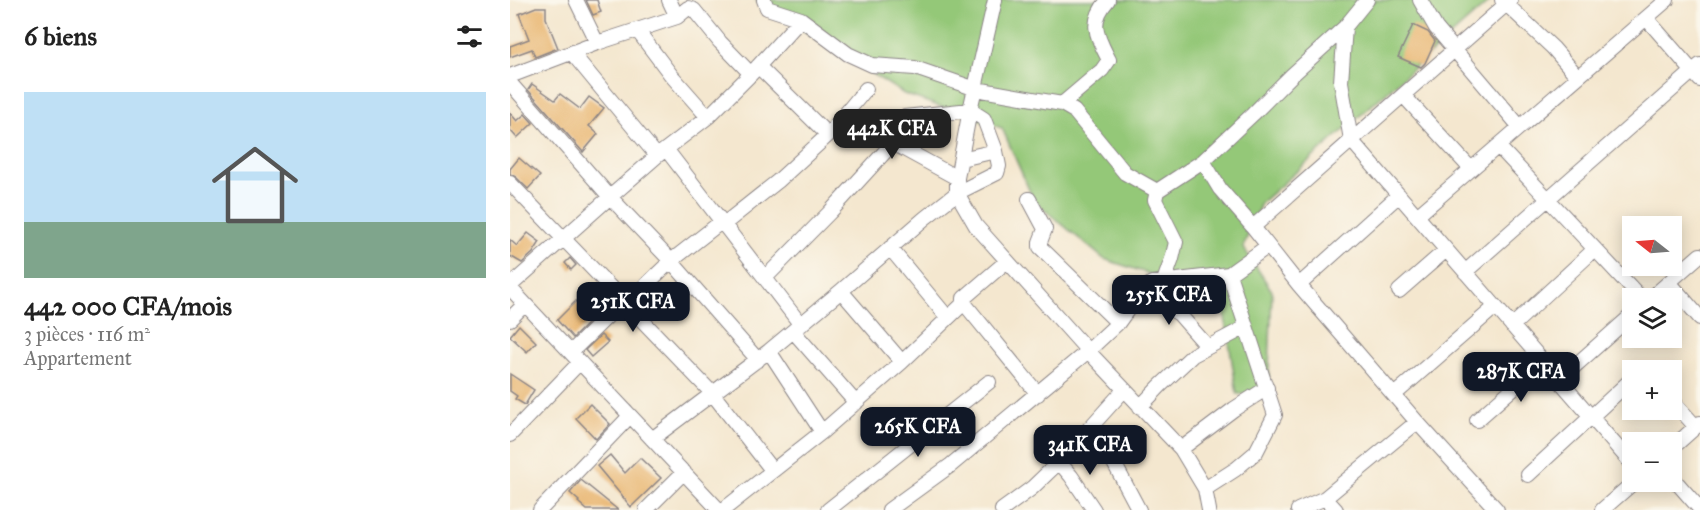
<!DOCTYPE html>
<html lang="fr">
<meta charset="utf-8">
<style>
:root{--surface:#fff;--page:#f6f6f6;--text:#222;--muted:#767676;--accent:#111827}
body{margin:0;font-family:"IM FELL Great Primer",serif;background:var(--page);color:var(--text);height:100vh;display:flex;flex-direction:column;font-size:22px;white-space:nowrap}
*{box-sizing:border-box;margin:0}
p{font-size:20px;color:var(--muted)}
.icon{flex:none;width:33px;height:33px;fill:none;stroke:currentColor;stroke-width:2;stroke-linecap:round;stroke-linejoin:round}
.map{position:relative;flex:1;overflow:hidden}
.details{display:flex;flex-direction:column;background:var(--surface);width:510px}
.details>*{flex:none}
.needle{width:39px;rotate:287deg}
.tools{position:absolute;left:1112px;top:216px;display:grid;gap:12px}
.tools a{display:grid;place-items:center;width:60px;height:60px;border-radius:0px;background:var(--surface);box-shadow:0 3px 15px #0003;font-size:30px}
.price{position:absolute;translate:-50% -51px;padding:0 14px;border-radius:12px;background:var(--accent);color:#fff;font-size:20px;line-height:39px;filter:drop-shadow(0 2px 3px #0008)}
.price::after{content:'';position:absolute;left:50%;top:36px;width:18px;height:14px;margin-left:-9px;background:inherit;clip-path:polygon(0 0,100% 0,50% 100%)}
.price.on{background:#222;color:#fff}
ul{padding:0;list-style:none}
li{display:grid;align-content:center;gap:12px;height:318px;padding:0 24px}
li span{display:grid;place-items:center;height:186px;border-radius:0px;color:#555}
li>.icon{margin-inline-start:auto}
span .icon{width:108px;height:108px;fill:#fffc;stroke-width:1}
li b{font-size:26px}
h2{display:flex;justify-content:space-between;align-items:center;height:72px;padding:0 24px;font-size:26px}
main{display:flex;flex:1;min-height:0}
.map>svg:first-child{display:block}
.green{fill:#94c878;stroke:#5b755a;stroke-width:1.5}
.building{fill:#e8b46d}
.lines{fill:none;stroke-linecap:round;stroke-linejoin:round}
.minor-casing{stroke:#8b8485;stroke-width:16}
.minor{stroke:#fff;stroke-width:14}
</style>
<main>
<section class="details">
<h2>6 biens<svg class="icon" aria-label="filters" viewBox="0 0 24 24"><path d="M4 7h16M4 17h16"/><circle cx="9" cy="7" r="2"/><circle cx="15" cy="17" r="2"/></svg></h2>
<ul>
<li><span style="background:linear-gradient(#bfe0f5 70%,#7fa58c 0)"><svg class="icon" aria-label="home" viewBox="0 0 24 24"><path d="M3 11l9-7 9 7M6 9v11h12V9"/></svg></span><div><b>442 000 CFA/mois</b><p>3 pièces · 116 m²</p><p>Appartement</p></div></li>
</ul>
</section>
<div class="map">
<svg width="1190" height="510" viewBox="0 0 1190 510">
<rect width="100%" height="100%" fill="#fbf7ec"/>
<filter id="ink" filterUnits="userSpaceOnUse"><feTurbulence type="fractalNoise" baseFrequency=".0167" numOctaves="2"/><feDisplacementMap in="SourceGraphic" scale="12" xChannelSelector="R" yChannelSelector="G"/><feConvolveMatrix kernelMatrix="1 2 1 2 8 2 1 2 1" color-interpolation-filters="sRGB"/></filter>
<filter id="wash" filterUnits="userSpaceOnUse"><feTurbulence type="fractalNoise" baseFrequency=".008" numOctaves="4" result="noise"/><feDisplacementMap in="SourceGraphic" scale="24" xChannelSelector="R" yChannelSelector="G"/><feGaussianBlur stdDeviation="1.35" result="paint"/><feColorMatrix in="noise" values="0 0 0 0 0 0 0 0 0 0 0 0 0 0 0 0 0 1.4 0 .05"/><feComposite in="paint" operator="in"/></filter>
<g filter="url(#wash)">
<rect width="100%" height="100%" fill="#f4e7cf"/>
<path class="green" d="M 246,0 L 981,0 L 751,203 L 733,247 L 762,291 L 758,395 L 727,394 L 712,298 L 594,259 L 524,201 L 492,128 L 394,94 Z"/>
<g id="blocks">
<path class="building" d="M 76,0 L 87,0 L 91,12 L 83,15 Z
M 26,7 L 36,7 L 36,18 L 48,48 L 25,57 L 22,49 L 0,57 L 0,46 L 19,39 L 9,14 Z
M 903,25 L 918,32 L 925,41 L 915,63 L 911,67 L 888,57 Z
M 22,84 L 45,100 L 50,94 L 70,109 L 79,97 L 94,108 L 79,126 L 88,134 L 73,152 L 18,90 Z
M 0,113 L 7,121 L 15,114 L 23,123 L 7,138 L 0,130 Z
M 9,158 L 30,176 L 18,189 L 6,177 L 0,174 L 0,169 Z
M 18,233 L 30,242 L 23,253 L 12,263 L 0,256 L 0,240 L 7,246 Z
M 60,258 L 66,265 L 61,270 L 55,263 Z
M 66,301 L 83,318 L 63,338 L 47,320 Z
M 9,325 L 26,342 L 17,352 L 0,336 Z
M 91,335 L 98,342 L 81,357 L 75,350 Z
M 0,374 L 24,390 L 15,405 L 5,399 L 7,396 L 0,391 Z
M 80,404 L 100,424 L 86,439 L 66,418 Z
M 100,455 L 115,473 L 130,458 L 151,478 L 121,507 L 87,466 Z
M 71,480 L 108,510 L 77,510 L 68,502 L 69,501 L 60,493 Z"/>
</g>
</g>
<g filter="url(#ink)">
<use href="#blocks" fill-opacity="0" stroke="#8b8485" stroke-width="1.5"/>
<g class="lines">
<g class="minor-casing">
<path id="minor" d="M 66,0 L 87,43
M 159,0 L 167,17
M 254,0 L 257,8 L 291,19 L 338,54 L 362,65 L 405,68 L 466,89 L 552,104 L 564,111 L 615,173 L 647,191
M 485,0 L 460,110 L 447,178 L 447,193 L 466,226 L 578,351 L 671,449 L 695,489 L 699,510
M 910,0 L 926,28 L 1010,127
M 992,0 L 1043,48 L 1068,77
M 1136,18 L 1190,80
M 835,27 L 831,82 L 841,140 L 1122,464
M 127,30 L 161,75 L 198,117
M 62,53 L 147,156
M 248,66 L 318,135
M 0,76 L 87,43 L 167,17 L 178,8 L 184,10 L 210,42 L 241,74
M 0,83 L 100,197 L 161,261 L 248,360
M 893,95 L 961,169
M 552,104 L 592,70 L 599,60 C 587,36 578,23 598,0
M 336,113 L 383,143 L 447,178
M 988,146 L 1131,298
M 156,149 L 291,325
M 451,159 L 486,151
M 693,161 L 710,189 L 743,227 L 789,285 L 907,422 L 987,510
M 0,183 L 202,393 L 262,470
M 519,199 L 535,229 L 530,242 L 530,247 L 608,323
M 907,216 L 1157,0
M 214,224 L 268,181 L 318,135 L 356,89
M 743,227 L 1001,0
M 380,248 L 438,318
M 955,272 L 1190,65
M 654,281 L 662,259 L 666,242 L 645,200 L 647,191 L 693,161 L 743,114 L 781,76 L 835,27 L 857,0
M 1159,282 L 1190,318
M 789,285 L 889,195
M 0,286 L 100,197 L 147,156 L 198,117 L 241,74 L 291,19
M 0,288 L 209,510
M 331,291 L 392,362
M 631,291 L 669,314 L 698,347
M 889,291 L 936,250
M 1141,298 L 1190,255
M 454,303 L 528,394
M 116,304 L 161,261 L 211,222
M 0,319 L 15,304
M 1002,326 L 1085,249
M 283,331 L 346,403
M 259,351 L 312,432
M 61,352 L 113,301
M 1132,370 L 1134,369 L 1136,370
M 1049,380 L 1122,315
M 884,395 L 985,307
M 1161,399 L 1186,427
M 630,407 L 650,386 L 683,355 L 736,327
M 967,420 L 1033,362
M 0,435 L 70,362
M 142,439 L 259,351 L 331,291 L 415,218 L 447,193 L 487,173 L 489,166 L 486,151 L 474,119 L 460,110 L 395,117 L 383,143 L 320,212 L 256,277
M 671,449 L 724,409 L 757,388
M 1161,449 L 1190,423
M 603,461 L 629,510
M 549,462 L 561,476 L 584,510
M 1018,475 L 1122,379
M 1161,476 L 1190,509
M 695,489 L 726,469 L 746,452 L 765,415 L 719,274
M 815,498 L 826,510
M 30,510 L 120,416
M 136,510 L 174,472
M 213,510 L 312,432 L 392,362 L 454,303 L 454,298 L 497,261
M 318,510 L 479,382
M 379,510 L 441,465 L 578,351 L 608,323 L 631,291 L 642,283 L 719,274 L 758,246
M 492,510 L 522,488 L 549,462 L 614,390
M 788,510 L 815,498 L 907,422
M 1092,510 L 1124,482"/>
</g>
<use href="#minor" class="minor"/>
</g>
</g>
</svg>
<div class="tools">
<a><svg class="needle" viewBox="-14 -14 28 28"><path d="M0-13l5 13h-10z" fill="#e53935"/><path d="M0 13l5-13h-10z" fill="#767676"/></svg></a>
<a><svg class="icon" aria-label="layers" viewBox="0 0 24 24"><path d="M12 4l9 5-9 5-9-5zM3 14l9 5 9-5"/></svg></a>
<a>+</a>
<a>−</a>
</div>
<b class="price on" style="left:382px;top:160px">442K CFA</b>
<b class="price" style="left:659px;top:326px">255K CFA</b>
<b class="price" style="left:123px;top:333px">251K CFA</b>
<b class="price" style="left:1011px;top:403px">287K CFA</b>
<b class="price" style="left:408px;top:458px">265K CFA</b>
<b class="price" style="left:580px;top:476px">341K CFA</b>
</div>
</main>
